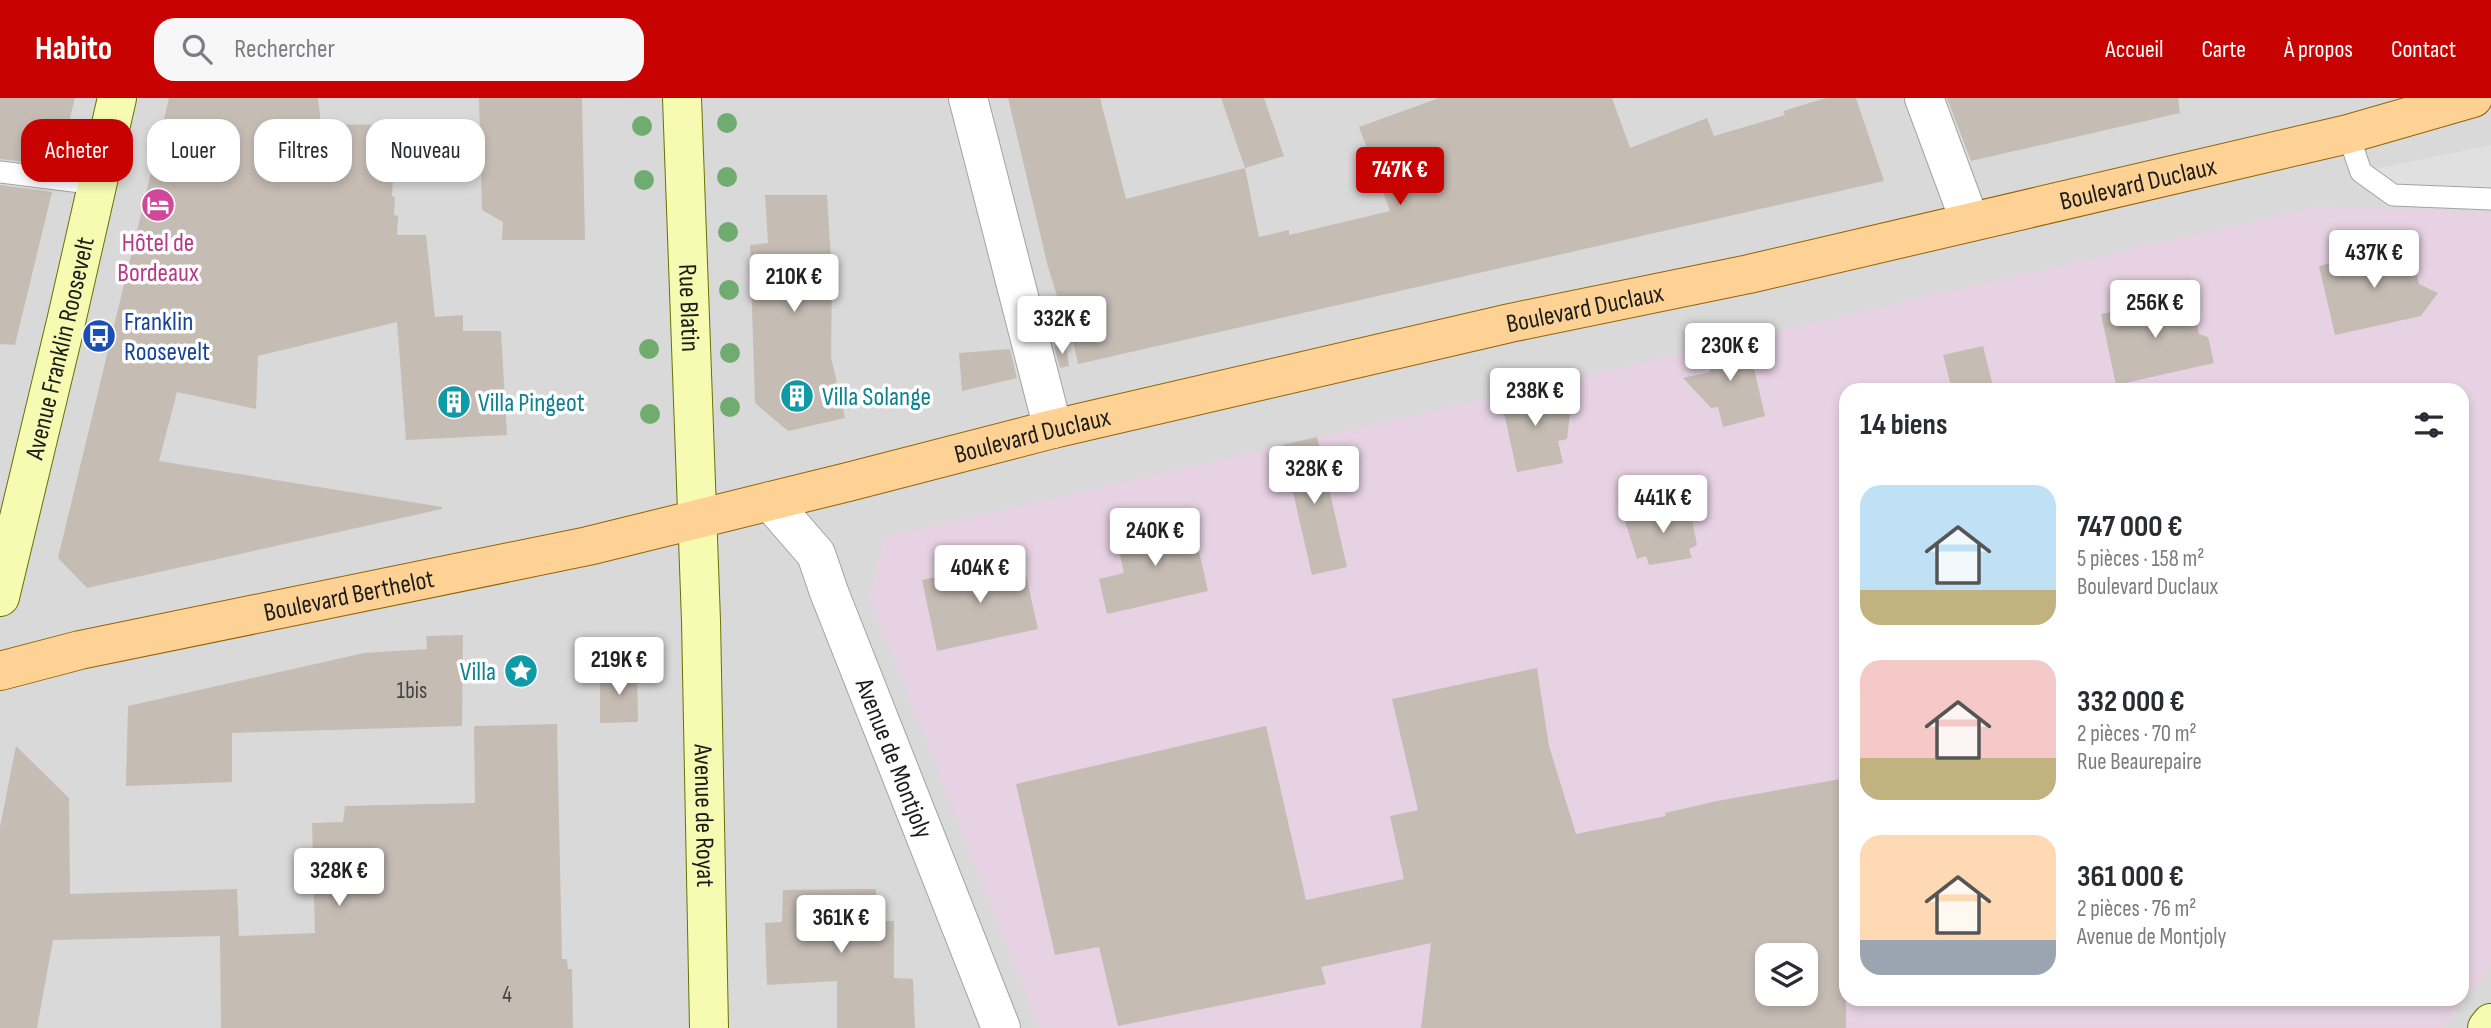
<!DOCTYPE html>
<html lang="fr">
<meta charset="utf-8">
<style>
:root{--surface:#fff;--page:#f7f7f7;--text:#2b2b33;--muted:#7c7c81;--accent:#c70200}
body{margin:0;font-family:"Sofia Sans Condensed",sans-serif;background:var(--page);color:var(--text);height:100vh;display:flex;flex-direction:column;font-size:26px;white-space:nowrap}
*{box-sizing:border-box;margin:0}
p{font-size:23px;color:var(--muted)}
.icon{flex:none;width:38px;height:38px;fill:none;stroke:currentColor;stroke-width:2;stroke-linecap:round;stroke-linejoin:round}
.map{position:relative;flex:1;overflow:hidden}
.sheet{position:absolute;left:1839px;top:285px;width:630px;height:623px;display:flex;flex-direction:column;background:var(--surface);border-radius:21px;box-shadow:0 4px 10px #0003}
.sheet>*{flex:none}
.banner{position:absolute;left:21px;top:21px;width:665px;height:63px;display:flex;gap:14px}
.controls{position:absolute;left:1755px;top:845px;display:grid;gap:14px}
.controls a{display:grid;place-items:center;width:63px;height:63px;border-radius:14px;background:var(--surface);box-shadow:0 4px 10px #0003;font-size:35px}
.price{position:absolute;translate:-50% -60px;padding:0 16px;border-radius:7px;background:#fff;color:#222;font-size:23px;line-height:46px;filter:drop-shadow(0 2px 4px #0008)}
.price::after{content:'';position:absolute;left:50%;top:42px;width:21px;height:16px;margin-left:-10px;background:inherit;clip-path:polygon(0 0,100% 0,50% 100%)}
.price.current{background:var(--accent);color:#fff}
ul{padding:0;list-style:none}
li{display:flex;align-items:center;gap:21px;height:175px;padding:0 21px}
li span{display:grid;place-items:center;flex:none;width:196px;height:140px;border-radius:21px;color:#555}
li>.icon{margin-inline-start:auto}
span .icon{width:84px;height:84px;fill:#fffc;stroke-width:1}
li b{font-size:30px}
h2{display:flex;justify-content:space-between;align-items:center;height:84px;padding:0 21px;font-size:30px}
.chip{padding:0 24px;border-radius:21px;background:var(--surface);box-shadow:0 4px 10px #0003;font-size:24px;line-height:63px}
.chip.current{background:var(--accent);color:#fff}
header{display:flex;align-items:center;gap:42px;box-sizing:border-box;height:98px;padding:0 35px;background:var(--accent);color:#fff}
header strong{font-size:33px}
nav{display:flex;gap:38px;margin-inline-start:auto;font-size:24px}
.search{width:490px;height:63px;background:var(--page);display:flex;align-items:center;gap:18px;box-sizing:border-box;padding:0 24px;border-radius:21px;color:var(--muted);font-size:26px}
.map>svg:first-child{display:block}
.residential{fill:#dad9d9;fill-rule:evenodd}
.industrial{fill:#e7d2e3;fill-rule:evenodd}
.parking{fill:#e0e0e0}
.building{fill:#c5bcb4;fill-rule:evenodd}
.lines{fill:none;stroke-linecap:round;stroke-linejoin:round}
.lane-casing{stroke:#a3a3a3;stroke-width:23}
.street-casing{stroke:#a3a3a3;stroke-width:40}
.secondary-casing{stroke:#667302;stroke-width:40}
.primary-casing{stroke:#936400;stroke-width:40}
.lane{stroke:#fff;stroke-width:21}
.street{stroke:#fff;stroke-width:38}
.secondary{stroke:#f6fbb1;stroke-width:38}
.primary{stroke:#fed295;stroke-width:38}
.tree{fill:#70ac70}
.labels{text-anchor:middle;stroke-width:7;stroke-linejoin:round;paint-order:stroke}
.number-label{font-size:23px;fill:#464442}
.street-label{font-size:26px;fill:#1c1c1c;stroke:#fff}
.hotel-label{font-size:26px;fill:#b23c85;stroke:#fff}
.transit-label{font-size:26px;fill:#164399;stroke:#fff;text-anchor:start}
.culture-label{font-size:26px;fill:#0d838f;stroke:#fff;text-anchor:start}
</style>
<header>
<strong>Habito</strong>
<div class="search"><svg class="icon" aria-label="search" viewBox="0 0 24 24"><circle cx="10" cy="10" r="6"/><path d="M15 15l6 6"/></svg>Rechercher</div>
<nav><a>Accueil</a><a>Carte</a><a>À propos</a><a>Contact</a></nav>
</header>
<div class="map">
<svg width="2491" height="930" viewBox="0 0 2491 930">
<rect width="100%" height="100%" fill="#eee9e1"/>
<path class="residential" d="M 0,0 L 2491,0 L 2491,930 L 0,930 ZM 1846,292 L 2462,292 L 2462,901 L 1846,901 ZM 1768,858 L 1806,858 L 1806,896 L 1768,896 Z"/>
<path class="industrial" d="M 2318,108 L 2491,114 L 2491,868 L 2444,930 L 1039,930 L 869,499 L 885,439 ZM 1846,292 L 2462,292 L 2462,901 L 1846,901 ZM 1768,858 L 1806,858 L 1806,896 L 1768,896 Z"/>
<path class="parking" d="M 2491,47 L 2491,111 L 2386,106 L 2355,75 Z"/>
<path class="building" d="M 0,0 L 75,0 L 58,68 L 0,61 Z
M 169,0 L 318,0 L 321,26 L 386,27 L 389,62 L 391,62 L 390,80 L 393,80 L 392,98 L 395,99 L 394,117 L 398,118 L 397,137 L 426,137 L 435,219 L 463,217 L 463,233 L 501,233 L 507,337 L 406,342 L 397,224 L 258,258 L 256,311 L 177,294 L 159,363 L 442,409 L 442,411 L 87,490 L 58,460 Z
M 479,0 L 582,0 L 585,142 L 502,142 L 503,124 L 482,112 Z
M 1008,0 L 1100,0 L 1126,101 L 1245,70 L 1259,139 L 1289,132 L 1289,137 L 1390,113 L 1359,29 L 1439,0 L 1612,0 L 1630,50 L 1707,20 L 1714,38 L 1785,17 L 1783,13 L 1826,0 L 1856,0 L 1884,83 L 1078,266 L 1064,203 L 1059,204 L 1048,169 Z
M 1221,0 L 1264,0 L 1284,58 L 1245,70 Z
M 1947,0 L 2178,0 L 2180,15 L 1971,63 Z
M 0,87 L 52,94 L 15,247 L 0,246 Z
M 765,97 L 827,97 L 832,178 L 831,259 L 845,320 L 788,333 L 755,305 L 750,147 L 768,145 Z
M 2410,147 L 2419,186 L 2438,195 L 2421,218 L 2335,237 L 2319,168 Z
M 2191,197 L 2199,236 L 2208,239 L 2214,265 L 2116,287 L 2101,216 Z
M 1747,241 L 1765,318 L 1723,329 L 1718,309 L 1711,310 L 1683,280 L 1710,274 L 1704,250 Z
M 1066,247 L 1069,268 L 1060,270 L 1054,248 Z
M 1983,248 L 1994,292 L 1952,292 L 1943,257 Z
M 1010,251 L 1017,280 L 962,293 L 959,255 Z
M 1544,287 L 1550,310 L 1571,307 L 1567,341 L 1558,343 L 1563,365 L 1517,374 L 1500,297 Z
M 1317,339 L 1347,469 L 1312,477 L 1282,347 Z
M 1689,406 L 1697,447 L 1689,451 L 1692,460 L 1649,467 L 1646,458 L 1637,461 L 1624,420 Z
M 1192,422 L 1208,493 L 1107,516 L 1099,481 L 1124,475 L 1116,438 Z
M 1022,460 L 1038,531 L 937,553 L 922,482 Z
M 463,537 L 462,628 L 232,635 L 232,684 L 126,688 L 128,608 L 364,555 L 427,551 L 426,538 Z
M 1537,570 L 1549,648 L 1576,736 L 1666,718 L 1665,715 L 1717,703 L 1846,680 L 1846,930 L 1421,930 L 1431,845 L 1321,869 L 1326,886 L 1118,928 L 1099,849 L 1055,857 L 1016,686 L 1266,628 L 1306,802 L 1404,781 L 1390,718 L 1418,712 L 1392,601 ZM 1768,858 L 1806,858 L 1806,896 L 1768,896 Z
M 600,574 L 637,574 L 638,624 L 600,625 Z
M 557,626 L 562,861 L 567,861 L 568,871 L 572,871 L 573,930 L 221,930 L 220,838 L 53,842 L 37,930 L 0,930 L 0,729 L 16,648 L 69,700 L 70,796 L 237,791 L 239,838 L 315,835 L 312,725 L 343,724 L 345,708 L 475,705 L 474,628 Z
M 876,791 L 878,823 L 894,823 L 894,880 L 913,881 L 915,930 L 837,930 L 837,883 L 767,887 L 765,825 L 782,824 L 783,792 Z"/>
<g class="lines">
<g class="lane-casing">
<path id="lane" d="M 2348,36 L 2361,74 L 2393,97 L 2491,101
M 0,74 L 97,86"/>
</g>
<g class="street-casing">
<g id="street">
<path d="M 968,0 L 1053,331"/>
<path d="M 1924,0 L 1970,124"/>
<path id="s1" d="M 770,403 L 816,456 L 829,494 L 1001,930"/>
</g>
</g>
<g class="secondary-casing">
<g id="secondary">
<path id="s2" d="M 682,0 L 701,523 L 709,930"/>
<path id="s3" d="M 0,499 L 66,224 L 117,0"/>
<path d="M 2487,930 L 2491,925"/>
</g>
</g>
<g class="primary-casing">
<g id="primary">
<path id="s4" d="M 0,573 L 80,552 L 588,448 L 848,384 L 1053,331 L 1510,225 L 1749,176 L 2348,36 L 2473,0"/>
</g>
</g>
<use href="#lane" class="lane"/>
<use href="#street" class="street"/>
<use href="#secondary" class="secondary"/>
<use href="#primary" class="primary"/>
</g>
<g class="tree">
<circle cx="727" cy="25" r="10"/>
<circle cx="642" cy="28" r="10"/>
<circle cx="727" cy="79" r="10"/>
<circle cx="644" cy="82" r="10"/>
<circle cx="728" cy="134" r="10"/>
<circle cx="729" cy="192" r="10"/>
<circle cx="649" cy="251" r="10"/>
<circle cx="730" cy="255" r="10"/>
<circle cx="730" cy="309" r="10"/>
<circle cx="650" cy="316" r="10"/>
</g>
<defs>
<g id="hotel-disc" transform="scale(1.75)"><circle r="9.5" fill="#d1479c" stroke="#fff"/><path d="M-6-4.5h1.5V1H6V5H4.5V3h-9V5H-6ZM-4 0a1.8 1.8 0 1 1 3.6 0ZM.5 0V-2.5h3Q6-2.5 6 0Z" fill="#fff"/></g>
<g id="bus-disc" transform="scale(1.75)"><circle r="9.5" fill="#1a4fb4" stroke="#fff"/><path d="M-5-6H5V4H4V6H2V4H-2V6H-4V4H-5ZM-3.5-4V0h7V-4ZM-3.5 1.2v1.5H-2V1.2ZM2 1.2v1.5H3.5V1.2Z" fill="#fff"/></g>
<g id="building-disc" transform="scale(1.75)"><circle r="9.5" fill="#0f9aa8" stroke="#fff"/><path d="M-4-6H4V6H1V3H-1V6H-4ZM-2.5-4.3h1.7v1.8h-1.7ZM.8-4.3h1.7v1.8H.8ZM-2.5-1h1.7V.8h-1.7ZM.8-1h1.7V.8H.8Z" fill="#fff"/></g>
<g id="sight-disc" transform="scale(1.75)"><circle r="9.5" fill="#0f9aa8" stroke="#fff"/><path d="M0-6L1.8-2.2L6-1.7L2.9 1.2L3.7 5.4L0 3.3L-3.7 5.4L-2.9 1.2L-6-1.7L-1.8-2.2Z" fill="#fff"/></g>
</defs>
<g fill-rule="evenodd">
<use href="#hotel-disc" x="158" y="107"/>
<use href="#bus-disc" x="99" y="238"/>
<use href="#building-disc" x="797" y="298"/>
<use href="#building-disc" x="454" y="304"/>
<use href="#sight-disc" x="521" y="573"/>
</g>
<g class="labels">
<g class="number-label">
<text x="412" y="600">1bis</text>
<text x="507" y="904">4</text>
</g>
<g class="street-label">
<text dy="9" stroke="none"><textPath href="#s4" startOffset="2193">Boulevard Duclaux</textPath></text>
<text dy="9" stroke="none"><textPath href="#s2" startOffset="210">Rue Blatin</textPath></text>
<text dy="9" stroke="none"><textPath href="#s4" startOffset="1626">Boulevard Duclaux</textPath></text>
<text dy="9" stroke="none"><textPath href="#s3" startOffset="256">Avenue Franklin Roosevelt</textPath></text>
<text dy="9" stroke="none"><textPath href="#s4" startOffset="1059">Boulevard Duclaux</textPath></text>
<text dy="9" stroke="none"><textPath href="#s4" startOffset="357">Boulevard Berthelot</textPath></text>
<text dy="9" stroke="none"><textPath href="#s1" startOffset="289">Avenue de Montjoly</textPath></text>
<text dy="9" stroke="none"><textPath href="#s2" startOffset="718">Avenue de Royat</textPath></text>
</g>
<g class="hotel-label">
<text x="158" y="153">Hôtel de<tspan x="158" dy="30">Bordeaux</tspan></text>
</g>
<g class="transit-label">
<text x="124" y="232">Franklin<tspan x="124" dy="30">Roosevelt</tspan></text>
</g>
<g class="culture-label">
<text x="822" y="307">Villa Solange</text>
<text x="478" y="313">Villa Pingeot</text>
<text x="496" y="582" text-anchor="end">Villa</text>
</g>
</g>
</svg>
<div class="controls">
<a><svg class="icon" aria-label="layers" viewBox="0 0 24 24"><path d="M12 4l9 5-9 5-9-5zM3 14l9 5 9-5"/></svg></a>
</div>
<b class="price current" style="left:1400px;top:109px">747K €</b>
<b class="price" style="left:2374px;top:192px">437K €</b>
<b class="price" style="left:794px;top:216px">210K €</b>
<b class="price" style="left:2155px;top:242px">256K €</b>
<b class="price" style="left:1062px;top:258px">332K €</b>
<b class="price" style="left:1730px;top:285px">230K €</b>
<b class="price" style="left:1535px;top:330px">238K €</b>
<b class="price" style="left:1314px;top:408px">328K €</b>
<b class="price" style="left:1663px;top:437px">441K €</b>
<b class="price" style="left:1155px;top:470px">240K €</b>
<b class="price" style="left:980px;top:507px">404K €</b>
<b class="price" style="left:619px;top:599px">219K €</b>
<b class="price" style="left:339px;top:810px">328K €</b>
<b class="price" style="left:841px;top:857px">361K €</b>
<div class="banner">
<a class="chip current">Acheter</a>
<a class="chip">Louer</a>
<a class="chip">Filtres</a>
<a class="chip">Nouveau</a>
</div>
<section class="sheet">
<h2>14 biens<svg class="icon" aria-label="filters" viewBox="0 0 24 24"><path d="M4 7h16M4 17h16"/><circle cx="9" cy="7" r="2"/><circle cx="15" cy="17" r="2"/></svg></h2>
<ul>
<li><span style="background:linear-gradient(#bfe0f5 75%,#c2b280 0)"><svg class="icon" aria-label="home" viewBox="0 0 24 24"><path d="M3 11l9-7 9 7M6 9v11h12V9"/></svg></span><div><b>747 000 €</b><p>5 pièces · 158 m²</p><p>Boulevard Duclaux</p></div></li>
<li><span style="background:linear-gradient(#f6c9c9 70%,#c2b280 0)"><svg class="icon" aria-label="home" viewBox="0 0 24 24"><path d="M3 11l9-7 9 7M6 9v11h12V9"/></svg></span><div><b>332 000 €</b><p>2 pièces · 70 m²</p><p>Rue Beaurepaire</p></div></li>
<li><span style="background:linear-gradient(#ffd9b3 75%,#9aa5b1 0)"><svg class="icon" aria-label="home" viewBox="0 0 24 24"><path d="M3 11l9-7 9 7M6 9v11h12V9"/></svg></span><div><b>361 000 €</b><p>2 pièces · 76 m²</p><p>Avenue de Montjoly</p></div></li>
</ul>
</section>
</div>
